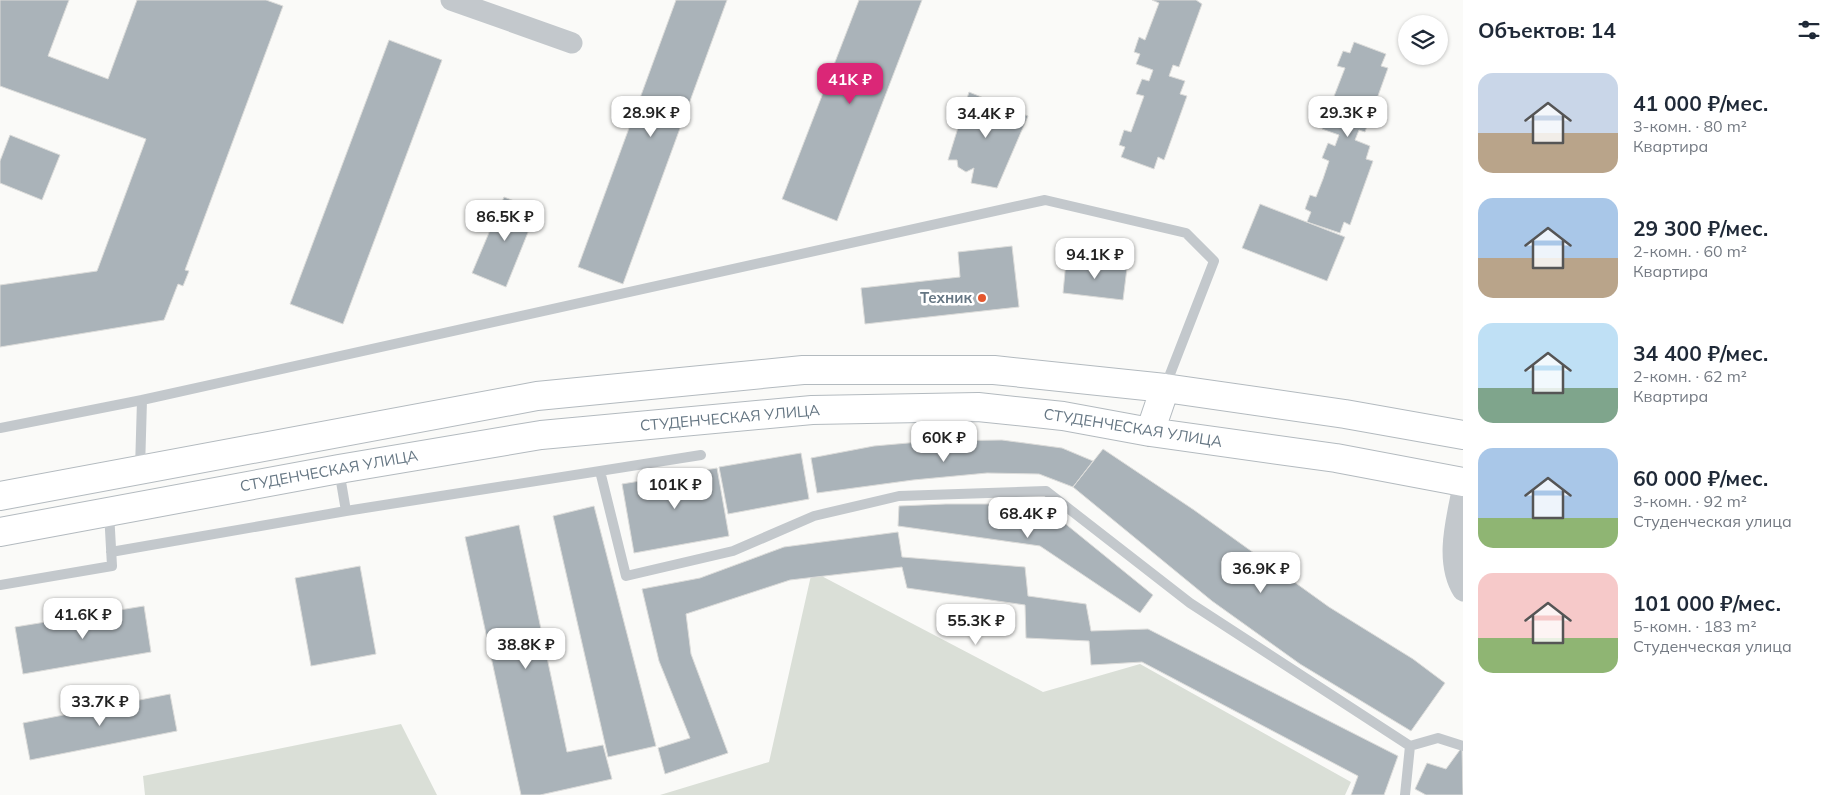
<!DOCTYPE html>
<html lang="ru">
<meta charset="utf-8">
<style>
:root{--surface:#fff;--page:#f2f2f3;--text:#1f2937;--muted:#747a83;--accent:#db2777}
body{margin:0;font-family:Mulish,sans-serif;background:var(--page);color:var(--text);height:100vh;display:flex;flex-direction:column;font-size:19px;white-space:nowrap}
*{box-sizing:border-box;margin:0}
p{font-size:16px;color:var(--muted)}
.icon{flex:none;width:28px;height:28px;fill:none;stroke:currentColor;stroke-width:2;stroke-linecap:round;stroke-linejoin:round}
.map{position:relative;flex:1;overflow:hidden}
.side{display:flex;flex-direction:column;background:var(--surface);width:375px}
.side>*{flex:none}
.controls{position:absolute;left:1398px;top:15px;display:grid;gap:10px}
.controls a{display:grid;place-items:center;width:50px;height:50px;border-radius:50%;background:var(--surface);box-shadow:0 1px 4px #0004;font-size:25px}
.price{position:absolute;translate:-50% -42px;padding:0 11px;border-radius:10px;background:#fff;color:#222;font-size:16px;line-height:32px;filter:drop-shadow(0 1px 2px #0008)}
.price::after{content:'';position:absolute;left:50%;top:30px;width:15px;height:11px;margin-left:-8px;background:inherit;clip-path:polygon(0 0,100% 0,50% 100%)}
.price.active{background:var(--accent);color:#fff}
ul{padding:0;list-style:none}
li{display:flex;align-items:center;gap:15px;height:125px;padding:0 15px}
li span{display:grid;place-items:center;flex:none;width:140px;height:100px;border-radius:15px;color:#555}
li>.icon{margin-inline-start:auto}
span .icon{width:60px;height:60px;fill:#fffc;stroke-width:1}
li b{font-size:21px}
h2{display:flex;justify-content:space-between;align-items:center;height:60px;padding:0 15px;font-size:21px}
main{display:flex;flex:1;min-height:0}
.map>svg:first-child{display:block}
.green{fill:#dadfd7}
.building{fill:#aab3b9;stroke:#dcdcda}
.lines{fill:none;stroke-linecap:round;stroke-linejoin:round}
.secondary-casing{stroke:#b3babf;stroke-width:30}
.lane{stroke:#c3c8cc;stroke-width:10}
.street{stroke:#c3c8cc;stroke-width:21}
.secondary{stroke:#fff;stroke-width:28}
.poi-dot{fill:#e4572e;stroke:#fff;stroke-width:2}
.labels{text-anchor:middle;stroke-width:5;stroke-linejoin:round;paint-order:stroke}
.poi-label{font-size:15px;font-weight:bold;fill:#657683;stroke:#fff;text-anchor:end}
.street-label{font-size:15px;fill:#657683;stroke:#fff}
</style>
<main>
<div class="map">
<svg width="1463" height="795" viewBox="0 0 1463 795">
<rect width="100%" height="100%" fill="#fafaf8"/>
<path class="green" d="M 812,571 L 1043,692 L 1140,664 L 1351,782 L 1345,795 L 660,795 L 769,762 Z
M 401,724 L 437,795 L 145,795 L 143,776 Z"/>
<path class="building" d="M 0,0 L 69,0 L 48,56 L 108,79 L 137,0 L 266,0 L 283,6 L 185,270 L 189,271 L 183,286 L 178,284 L 164,320 L 0,347 L 0,285 L 97,271 L 146,139 L 0,86 Z
M 676,0 L 727,0 L 623,284 L 578,267 Z
M 859,0 L 922,0 L 837,221 L 782,199 Z
M 1152,0 L 1196,0 L 1202,4 L 1179,67 L 1173,65 L 1169,76 L 1185,81 L 1180,94 L 1187,96 L 1164,160 L 1158,157 L 1154,169 L 1121,157 L 1125,147 L 1119,145 L 1124,130 L 1131,132 L 1144,96 L 1136,94 L 1142,79 L 1149,81 L 1153,70 L 1136,64 L 1140,54 L 1134,52 L 1139,37 L 1145,40 L 1159,3 Z
M 389,40 L 442,60 L 343,324 L 290,304 Z
M 1354,42 L 1386,54 L 1381,66 L 1388,68 L 1365,132 L 1359,130 L 1355,140 L 1370,146 L 1366,159 L 1373,161 L 1350,225 L 1344,222 L 1340,233 L 1307,222 L 1311,212 L 1305,209 L 1310,195 L 1316,197 L 1323,179 L 1329,161 L 1322,158 L 1328,143 L 1335,146 L 1339,135 L 1322,129 L 1326,119 L 1320,117 L 1325,102 L 1331,104 L 1345,68 L 1337,66 L 1343,51 L 1350,53 Z
M 969,92 L 1028,116 L 997,188 L 971,183 L 974,168 L 966,172 L 958,167 L 957,160 L 948,160 Z
M 10,135 L 60,155 L 42,200 L 0,183 L 0,161 Z
M 504,197 L 537,210 L 506,287 L 472,273 Z
M 1260,204 L 1345,237 L 1327,281 L 1242,248 Z
M 1012,246 L 1019,307 L 865,324 L 861,288 L 960,277 L 958,252 Z
M 1066,261 L 1127,268 L 1123,300 L 1063,293 Z
M 1002,440 L 1062,448 L 1093,461 L 1073,487 L 1039,474 L 987,473 L 913,480 L 817,493 L 811,458 L 874,446 L 931,441 Z
M 1103,449 L 1194,510 L 1329,607 L 1413,659 L 1445,683 L 1411,731 L 1300,664 L 1212,601 L 1073,487 Z
M 801,453 L 809,499 L 728,514 L 719,467 Z
M 717,468 L 729,536 L 634,553 L 622,484 Z
M 946,504 L 1041,504 L 1153,595 L 1140,613 L 1040,546 L 898,526 L 899,506 Z
M 594,506 L 656,746 L 608,757 L 553,516 Z
M 519,525 L 567,752 L 603,745 L 612,779 L 540,795 L 521,795 L 465,537 Z
M 898,532 L 902,557 L 1025,567 L 1028,596 L 1086,604 L 1091,631 L 1148,629 L 1398,756 L 1384,795 L 1351,795 L 1358,776 L 1142,662 L 1091,665 L 1089,641 L 1026,638 L 1025,605 L 907,588 L 902,567 L 790,580 L 686,614 L 691,654 L 728,753 L 665,774 L 658,748 L 690,738 L 659,661 L 642,589 L 700,578 L 784,547 Z
M 360,566 L 376,654 L 311,666 L 295,578 Z
M 144,606 L 151,652 L 23,674 L 15,627 Z
M 170,694 L 177,731 L 30,760 L 23,723 Z
M 1462,747 L 1463,795 L 1426,795 L 1415,789 L 1427,763 L 1446,769 Z"/>
<g class="lines">
<g class="secondary-casing">
<path id="secondary" d="M 1150,432 L 1165,388
M 0,496 L 537,396 L 803,370 L 994,370 L 1165,388 L 1345,414 L 1463,435
M 0,532 L 339,469 L 541,435 L 812,410 L 978,407 L 1063,416 L 1150,432 L 1336,458 L 1463,482"/>
</g>
<path class="lane" d="M 0,428 L 142,400
M 140,469 L 142,400 L 1045,200 L 1186,233 L 1214,261 L 1165,387
M 600,471 L 626,576 L 733,551 L 814,516 L 899,496 L 1046,491 L 1190,603 L 1410,746 L 1438,738 L 1463,746
M 346,511 L 701,455
M 111,552 L 346,511 L 339,470
M 0,585 L 112,566 L 109,512
M 1405,795 L 1410,746"/>
<path class="street" d="M 451,0 L 572,43
M 1463,486 C 1457,518 1444,561 1463,591"/>
<use href="#secondary" class="secondary"/>
</g>
<circle class="poi-dot" cx="982" cy="298" r="5"/>
<g class="labels">
<g class="poi-label">
<text x="972" y="303">Техник</text>
</g>
<g class="street-label">
<text transform="translate(730 418) rotate(-5)" y="5">СТУДЕНЧЕСКАЯ УЛИЦА</text>
<text transform="translate(1133 428) rotate(9)" y="5">СТУДЕНЧЕСКАЯ УЛИЦА</text>
<text transform="translate(329 471) rotate(-10)" y="5">СТУДЕНЧЕСКАЯ УЛИЦА</text>
</g>
</g>
</svg>
<div class="controls">
<a><svg class="icon" aria-label="layers" viewBox="0 0 24 24"><path d="M12 4l9 5-9 5-9-5zM3 14l9 5 9-5"/></svg></a>
</div>
<b class="price active" style="left:850px;top:105px">41K ₽</b>
<b class="price" style="left:651px;top:138px">28.9K ₽</b>
<b class="price" style="left:1348px;top:138px">29.3K ₽</b>
<b class="price" style="left:986px;top:139px">34.4K ₽</b>
<b class="price" style="left:505px;top:242px">86.5K ₽</b>
<b class="price" style="left:1095px;top:280px">94.1K ₽</b>
<b class="price" style="left:944px;top:463px">60K ₽</b>
<b class="price" style="left:675px;top:510px">101K ₽</b>
<b class="price" style="left:1028px;top:539px">68.4K ₽</b>
<b class="price" style="left:1261px;top:594px">36.9K ₽</b>
<b class="price" style="left:83px;top:640px">41.6K ₽</b>
<b class="price" style="left:976px;top:646px">55.3K ₽</b>
<b class="price" style="left:526px;top:670px">38.8K ₽</b>
<b class="price" style="left:100px;top:727px">33.7K ₽</b>
</div>
<section class="side">
<h2>Объектов: 14<svg class="icon" aria-label="filters" viewBox="0 0 24 24"><path d="M4 7h16M4 17h16"/><circle cx="9" cy="7" r="2"/><circle cx="15" cy="17" r="2"/></svg></h2>
<ul>
<li><span style="background:linear-gradient(#c9d6e8 60%,#b9a48a 0)"><svg class="icon" aria-label="home" viewBox="0 0 24 24"><path d="M3 11l9-7 9 7M6 9v11h12V9"/></svg></span><div><b>41 000 ₽/мес.</b><p>3-комн. · 80 m²</p><p>Квартира</p></div></li>
<li><span style="background:linear-gradient(#a9c7e8 60%,#b9a48a 0)"><svg class="icon" aria-label="home" viewBox="0 0 24 24"><path d="M3 11l9-7 9 7M6 9v11h12V9"/></svg></span><div><b>29 300 ₽/мес.</b><p>2-комн. · 60 m²</p><p>Квартира</p></div></li>
<li><span style="background:linear-gradient(#bfe0f5 65%,#7fa58c 0)"><svg class="icon" aria-label="home" viewBox="0 0 24 24"><path d="M3 11l9-7 9 7M6 9v11h12V9"/></svg></span><div><b>34 400 ₽/мес.</b><p>2-комн. · 62 m²</p><p>Квартира</p></div></li>
<li><span style="background:linear-gradient(#a9c7e8 70%,#8fb573 0)"><svg class="icon" aria-label="home" viewBox="0 0 24 24"><path d="M3 11l9-7 9 7M6 9v11h12V9"/></svg></span><div><b>60 000 ₽/мес.</b><p>3-комн. · 92 m²</p><p>Студенческая улица</p></div></li>
<li><span style="background:linear-gradient(#f6c9c9 65%,#8fb573 0)"><svg class="icon" aria-label="home" viewBox="0 0 24 24"><path d="M3 11l9-7 9 7M6 9v11h12V9"/></svg></span><div><b>101 000 ₽/мес.</b><p>5-комн. · 183 m²</p><p>Студенческая улица</p></div></li>
</ul>
</section>
</main>
